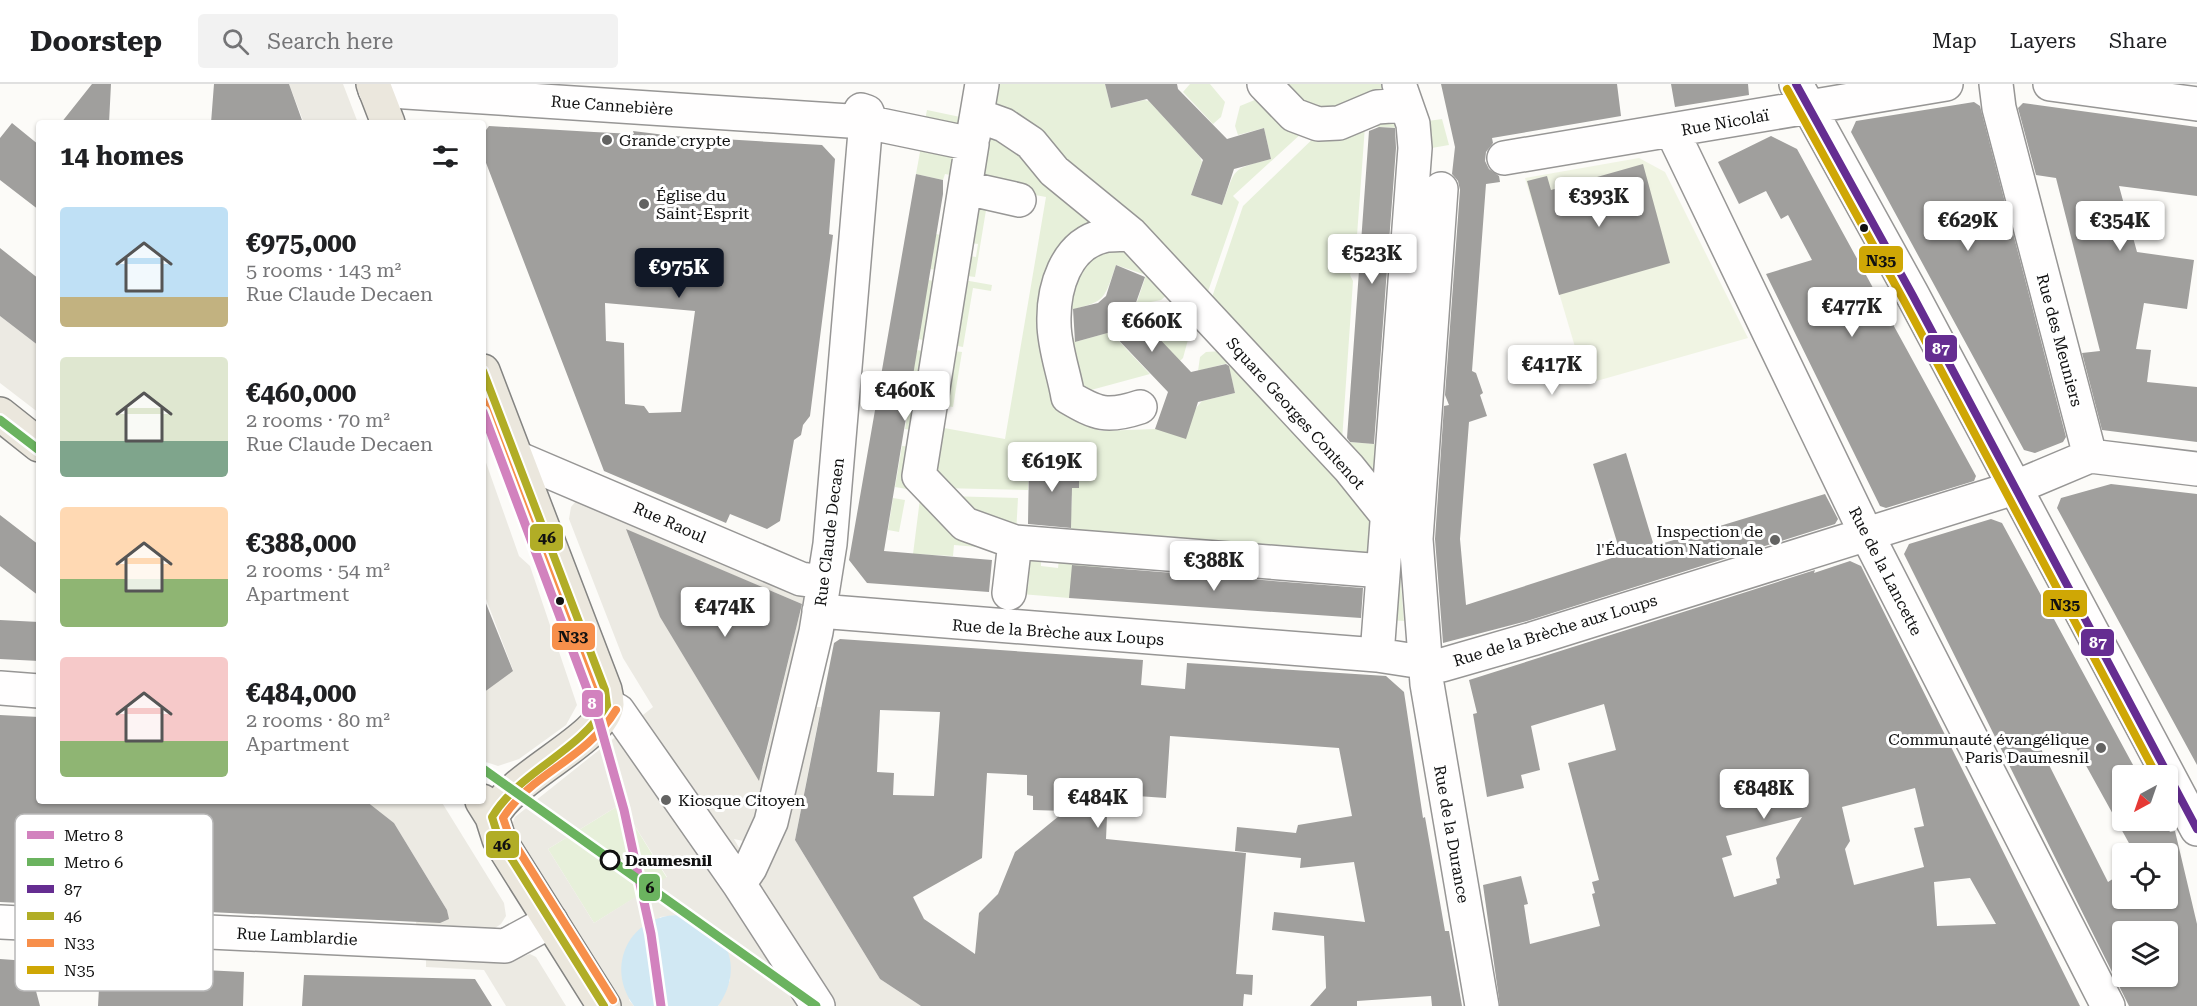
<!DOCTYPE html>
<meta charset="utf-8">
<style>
:root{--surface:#fff;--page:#f2f2f2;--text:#202124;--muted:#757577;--line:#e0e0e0;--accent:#111827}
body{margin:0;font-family:"Roboto Serif",serif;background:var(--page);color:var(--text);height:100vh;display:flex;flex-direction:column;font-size:22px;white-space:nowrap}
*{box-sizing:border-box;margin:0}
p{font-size:20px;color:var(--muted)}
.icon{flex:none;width:33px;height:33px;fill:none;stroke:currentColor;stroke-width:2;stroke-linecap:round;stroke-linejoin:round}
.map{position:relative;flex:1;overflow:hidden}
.side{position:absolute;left:36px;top:36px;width:450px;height:684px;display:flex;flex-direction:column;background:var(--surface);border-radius:6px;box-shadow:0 2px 4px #0004}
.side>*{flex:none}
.needle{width:39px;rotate:220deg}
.controls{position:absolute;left:2112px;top:681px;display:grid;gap:12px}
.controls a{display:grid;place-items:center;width:66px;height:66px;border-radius:6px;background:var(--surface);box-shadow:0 2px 4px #0004;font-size:30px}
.price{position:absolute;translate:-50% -51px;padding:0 14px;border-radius:6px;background:#fff;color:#222;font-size:20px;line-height:39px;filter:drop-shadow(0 2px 3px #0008)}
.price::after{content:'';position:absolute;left:50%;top:36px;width:18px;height:14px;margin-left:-9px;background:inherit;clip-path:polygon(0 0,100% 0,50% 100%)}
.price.on{background:var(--accent);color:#fff}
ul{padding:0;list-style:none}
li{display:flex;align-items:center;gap:18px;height:150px;padding:0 24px}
li span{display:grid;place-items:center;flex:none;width:168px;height:120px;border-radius:6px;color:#555}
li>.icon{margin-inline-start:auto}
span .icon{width:72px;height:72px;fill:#fffc;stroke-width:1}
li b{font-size:26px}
h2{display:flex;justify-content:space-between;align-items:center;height:72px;padding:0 24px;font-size:26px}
header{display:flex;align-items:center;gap:36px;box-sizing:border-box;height:84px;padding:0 30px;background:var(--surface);border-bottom:2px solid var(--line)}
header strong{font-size:28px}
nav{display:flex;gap:33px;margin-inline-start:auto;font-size:21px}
.search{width:420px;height:54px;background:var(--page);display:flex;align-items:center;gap:15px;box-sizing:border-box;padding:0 21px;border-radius:6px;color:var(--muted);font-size:22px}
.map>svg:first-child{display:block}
.green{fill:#e7f0da}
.pitch{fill:#f0f4e3}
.plaza{fill:#eceae3;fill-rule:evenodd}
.water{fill:#d1e8f3}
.building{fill:#a09f9d;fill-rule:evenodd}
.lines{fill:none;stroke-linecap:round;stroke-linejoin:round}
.minor-casing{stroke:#979695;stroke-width:36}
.major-casing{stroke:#848482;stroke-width:36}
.minor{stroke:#fffefe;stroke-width:33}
.major{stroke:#ebe7dd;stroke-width:33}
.bus-1-casing{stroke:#fff;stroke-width:12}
.bus-2-casing{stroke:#fff;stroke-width:12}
.bus-3-casing{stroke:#fff;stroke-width:12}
.bus-4-casing{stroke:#fff;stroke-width:12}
.bus-1{stroke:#652d91;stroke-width:8}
.bus-2{stroke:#b1ad26;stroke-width:8}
.bus-3{stroke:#f78f4b;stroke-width:8}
.bus-4{stroke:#cfa705;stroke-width:8}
.metro-1-casing{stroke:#fff;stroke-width:14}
.metro-2-casing{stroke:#fff;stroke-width:14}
.metro-1{stroke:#d282be;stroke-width:9}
.metro-2{stroke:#6bb35f;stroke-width:9}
.poi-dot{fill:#636362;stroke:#fff;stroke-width:2}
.bus-dot{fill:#111;stroke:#fff;stroke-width:2}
.stop-dot{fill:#fff;stroke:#111;stroke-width:3}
.labels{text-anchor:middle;stroke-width:6;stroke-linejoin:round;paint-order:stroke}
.street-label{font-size:16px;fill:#111;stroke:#fff}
.poi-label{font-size:16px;fill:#111;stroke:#fff;text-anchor:start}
.stop-label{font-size:16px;font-weight:bold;fill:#111;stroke:#fff;text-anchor:start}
.key{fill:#fff;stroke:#b8b8b8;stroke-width:1.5}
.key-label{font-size:16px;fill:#111}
.line-badge{stroke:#fff;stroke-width:2}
.badge-label{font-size:16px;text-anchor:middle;font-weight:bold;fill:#fff}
.pale-badge-label{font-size:16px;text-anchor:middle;font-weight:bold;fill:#111}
</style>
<header>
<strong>Doorstep</strong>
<div class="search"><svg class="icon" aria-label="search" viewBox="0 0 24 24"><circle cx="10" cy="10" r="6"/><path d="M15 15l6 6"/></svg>Search here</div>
<nav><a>Map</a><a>Layers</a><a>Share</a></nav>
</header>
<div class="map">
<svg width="2197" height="922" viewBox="0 0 2197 922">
<rect width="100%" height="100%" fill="#fcfbf8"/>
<path class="green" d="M 990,0 L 1105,0 L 1111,24 L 1144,16 L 1149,17 L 1200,73 L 1202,78 L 1191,111 L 1222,121 C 1237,83 1229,86 1271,75 L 1264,44 L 1238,51 L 1235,42 L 1240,22 L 1262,13 L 1303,48 L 1233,112 L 1239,118 L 1204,219 L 997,34 Z
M 1190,0 L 1210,0 L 1225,18 L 1221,33 L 1213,40 L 1183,8 Z
M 1267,0 L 1389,0 L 1394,10 L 1335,34 Z
M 927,26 L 965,34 L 957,41 L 924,41 Z
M 1398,32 L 1406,77 L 1397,76 L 1399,44 L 1365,42 L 1355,179 L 1350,191 L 1353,197 L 1341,371 L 1208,225 L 1243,122 L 1322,46 Z
M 1442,35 L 1449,61 L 1426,65 L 1397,452 L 1404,537 L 1388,536 L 1428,37 Z
M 985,38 L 1117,144 L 1058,178 L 1071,332 L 1100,347 L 1155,345 L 1196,324 L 1202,317 L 1235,309 L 1228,279 L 1198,287 L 1200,273 L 1206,268 L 1222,267 L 1371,423 L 1370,475 L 1070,450 L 1072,412 L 1061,404 L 1079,404 L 1079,380 L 1029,377 L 1028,406 L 940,404 L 930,358 L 933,342 L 1005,355 L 1046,113 L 982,101 Z
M 922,57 L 954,72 L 960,93 L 945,90 L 943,96 L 916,90 Z
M 988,114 L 975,193 L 959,191 L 963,171 L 976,173 L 978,160 L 964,158 L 978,119 Z
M 936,150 L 950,153 L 944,187 L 930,185 Z
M 1118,160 L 1167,211 L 1161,216 L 1136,221 L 1146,191 L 1116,181 C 1103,219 1105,217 1067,227 L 1072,245 L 1067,246 L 1070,255 L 1074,254 L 1075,258 L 1107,249 L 1114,252 L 1150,290 L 1080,309 L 1061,238 L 1072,182 Z
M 958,195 L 992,201 L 991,207 L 973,204 L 963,263 L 947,260 Z
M 928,196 L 942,198 L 932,258 L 918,255 Z
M 1169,231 L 1189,252 L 1183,274 L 1179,278 L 1141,238 L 1150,233 Z
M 916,266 L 931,268 L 924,303 L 910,301 Z
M 946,266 L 962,268 L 953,323 L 937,321 Z
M 910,313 L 922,315 L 917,347 L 905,345 Z
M 1347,358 L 1377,360 L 1384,410 Z
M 902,362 L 914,363 L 907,405 L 895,403 Z
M 921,407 L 1001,465 L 954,461 L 953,472 L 913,470 Z
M 946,412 L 1018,414 L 1016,450 Z
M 893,414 L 905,416 L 899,448 L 888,446 Z
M 1041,467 L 1041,482 L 1058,484 L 1060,468 L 1102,471 L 1101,484 L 1069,514 L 1021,510 L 1021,502 L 1028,503 L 1030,478 L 1023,478 Z
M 621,720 L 667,794 L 594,839 L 548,765 Z"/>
<path class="pitch" d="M 1639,74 L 1665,88 L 1748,254 L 1586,300 L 1525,94 Z"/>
<path class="plaza" d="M 289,0 L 343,0 L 358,39 L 304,39 Z
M 0,232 L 39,262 L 39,329 L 0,299 Z
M 483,370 L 519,472 L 530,482 L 577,621 L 566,641 L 519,675 L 498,682 L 483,677 L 483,609 L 513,586 L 483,507 Z
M 576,417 L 811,510 L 767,703 L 748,758 L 734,755 L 760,800 L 776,746 L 807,623 L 821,623 L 795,756 L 880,895 L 921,922 L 718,922 L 730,896 L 728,869 L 688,832 L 679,831 L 660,833 L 629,916 L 634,922 L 618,922 L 512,750 L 512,741 L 515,733 L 653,623 L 623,574 L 569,435 L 571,423 ZM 639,451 L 802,520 L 763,683 L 751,684 L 661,534 L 631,459 ZM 621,720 L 667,793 L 594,839 L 548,765 Z
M 366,717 L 441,717 L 504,819 L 506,832 L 501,840 L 486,850 L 417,847 L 416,838 L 448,831 L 447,826 L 394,739 Z
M 530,870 L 536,873 L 566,922 L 506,922 L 484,886 L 426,883 L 426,874 L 513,876 Z"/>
<path class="water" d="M 679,831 C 726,840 746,882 718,922 L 634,922 C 604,882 630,831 679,831 Z"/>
<path class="building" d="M 92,0 L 111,0 L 109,39 L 61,39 Z
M 214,0 L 289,0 L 303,39 L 211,39 Z
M 1105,0 L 1177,0 L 1178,5 L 1227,55 L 1264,44 L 1271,75 L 1234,85 L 1222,121 L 1191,111 L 1203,76 L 1147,15 L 1111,24 Z
M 1441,0 L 1617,0 L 1621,32 L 1492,54 L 1493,59 L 1486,68 L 1485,77 L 1489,85 L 1499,92 L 1500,98 L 1486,100 L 1472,287 L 1476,289 L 1483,309 L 1480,311 L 1487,332 L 1469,338 L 1460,455 L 1466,521 L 1621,471 L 1593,380 L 1626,369 L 1654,462 L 1825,410 L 1838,435 L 1835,440 L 1527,537 L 1443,559 L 1435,455 L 1444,322 L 1449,321 L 1445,311 L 1460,106 L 1458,97 L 1452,90 L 1455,63 Z
M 1671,0 L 1748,0 L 1749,11 L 1675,23 Z
M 1974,18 L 1980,22 L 2066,353 L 2063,358 L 2035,369 L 2024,366 L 1851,48 L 1856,37 Z
M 2023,19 L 2197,43 L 2197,112 L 2119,102 L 2137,168 L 2194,176 L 2187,225 L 2144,219 L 2136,265 L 2151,266 L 2147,298 L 2197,303 L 2197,358 L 2102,346 L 2082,269 L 2100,267 L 2056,94 L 2036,91 L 2018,24 Z
M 12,39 L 39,61 L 39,126 L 0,96 L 0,54 Z
M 489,42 L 594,48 L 634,50 L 633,47 L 673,52 L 822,61 L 835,75 L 829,150 L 833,151 L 810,332 L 803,341 L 801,351 L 794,356 L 780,437 L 767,445 L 730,430 L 726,439 L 604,387 L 483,71 L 483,50 ZM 605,219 L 695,227 L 681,328 L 649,329 L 644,322 L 625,320 L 624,259 L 606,257 Z
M 1379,43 L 1395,44 L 1396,64 L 1374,360 L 1350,358 L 1347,354 L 1369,47 Z
M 1771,52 L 1797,65 L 1976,392 L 1974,397 L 1886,424 L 1880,422 L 1766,190 L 1812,176 L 1788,131 L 1781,135 L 1766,107 L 1739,120 L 1718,78 Z
M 1643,80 L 1670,179 L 1559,211 L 1527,97 L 1547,92 L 1551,106 Z
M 916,90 L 943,96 L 943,110 L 884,467 L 992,476 L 989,508 L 867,499 L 849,476 Z
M 0,164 L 39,195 L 39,262 L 0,232 Z
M 1116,181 L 1145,193 L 1133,227 L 1191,288 L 1226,280 L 1229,282 L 1235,309 L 1198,318 L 1186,355 L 1155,345 L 1168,308 L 1111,248 L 1075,258 L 1073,225 L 1098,219 L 1106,212 Z
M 1029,377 L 1079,380 L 1079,404 L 1072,404 L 1071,444 L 1028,440 Z
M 2111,400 L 2197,410 L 2197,681 L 2057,424 L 2061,414 Z
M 0,431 L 39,461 L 39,512 L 0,482 Z
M 1991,435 L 2002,439 L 2139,692 L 2122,692 L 2122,736 L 2163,736 L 2170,748 L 2175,747 L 2197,840 L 2197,922 L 2129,922 L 1904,470 L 1909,460 ZM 2068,649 L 2135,770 L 2168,770 L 2168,814 L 2122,814 L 2122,789 L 2108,798 L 2040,663 ZM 2122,848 L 2168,848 L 2168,892 L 2122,892 Z
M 626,445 L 802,520 L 759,697 L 660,533 Z
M 1850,477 L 1861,482 L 2080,922 L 1500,922 L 1483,801 L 1521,792 L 1528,820 L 1524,821 L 1530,860 L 1600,842 L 1592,810 L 1595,809 L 1592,798 L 1599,796 L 1568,679 L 1616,666 L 1604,620 L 1531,642 L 1540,686 L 1521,691 L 1524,704 L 1487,713 L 1473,630 L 1477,629 L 1469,596 L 1815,486 L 1814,489 ZM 1915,704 L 1924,742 L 1914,744 L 1924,783 L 1854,801 L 1845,765 L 1850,757 L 1842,723 ZM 1802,733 L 1776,774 L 1780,794 L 1776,795 L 1777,800 L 1734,813 L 1722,774 L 1732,771 L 1726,752 ZM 1970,794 L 1996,840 L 1937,842 L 1934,798 Z
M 1072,481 L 1363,504 L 1361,534 L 1069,514 Z
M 483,512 L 513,587 L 483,609 Z
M 0,536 L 39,538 L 39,577 L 0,575 Z
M 840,555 L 1143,576 L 1141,601 L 1185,605 L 1187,579 L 1386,592 L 1404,608 L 1423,734 L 1425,733 L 1445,847 L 1449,847 L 1462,922 L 1432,922 L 1431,912 L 1357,917 L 1357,922 L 1310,922 L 1326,904 L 1324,852 L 1272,846 L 1274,828 L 1365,838 L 1354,778 L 1300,784 L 1301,774 L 1235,767 L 1237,743 L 1296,749 L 1298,741 L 1352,732 L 1339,664 L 1170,652 L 1166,714 L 1108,710 L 1106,755 L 1246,769 L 1236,890 L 1253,891 L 1252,911 L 1244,910 L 1243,922 L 921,922 L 880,895 L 795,756 L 834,559 ZM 880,626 L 940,628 L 934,712 L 893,711 L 894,689 L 877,688 ZM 987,689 L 1027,691 L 1027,711 L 1033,712 L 1033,726 L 1065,727 L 1015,768 L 998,810 L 979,829 L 975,870 L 924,835 L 913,813 L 982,774 Z
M 0,631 L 39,633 L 39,717 L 366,717 L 394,739 L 447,826 L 449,835 L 440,839 L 0,818 Z
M 101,867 L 184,871 L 184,885 L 244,888 L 243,922 L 98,922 Z
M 0,875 L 28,877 L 40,922 L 0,922 Z
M 304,891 L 475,895 L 492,922 L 302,922 Z"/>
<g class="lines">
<g class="minor-casing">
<path id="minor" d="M 1264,0 L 1294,31 L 1318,40 L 1339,39 L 1377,23 L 1405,21
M 1796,0 L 1912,210 L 2197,745
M 1996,0 L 1999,24 L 2090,372
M 2050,0 L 2197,20
M 375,6 L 849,37
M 979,32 L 1004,41 L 1031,59 L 1054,87 L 1131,150 L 1349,384 L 1386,430
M 871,39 L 972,60 L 919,392 L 965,440 L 1015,458 L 1383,487
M 1672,47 L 1860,437 L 2108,922
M 973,53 L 982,0
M 1504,74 L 1946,0
M 966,104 L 1019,116
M 1441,105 L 1416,455 L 1427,600 L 1482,922
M 1131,150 C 1122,151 1111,150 1103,152 C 1065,161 1053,205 1054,239 C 1054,263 1064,289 1068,313 C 1097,330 1107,334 1140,323
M 517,374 L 801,495 L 824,498
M 1009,509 L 1015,458
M 819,527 L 1377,571 L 1442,581 L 1532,555 L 2014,404 L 2090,372 L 2197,385
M 1377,571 L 1415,64 L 1413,40 L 1399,0
M 0,604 L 39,607
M 607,621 L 618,627 L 739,800 L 818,922
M 739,800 L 750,784 L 771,738 L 816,548 L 830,460 L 865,48 L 871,38 L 867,28 L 861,26
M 0,838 L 505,862 L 551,837"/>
</g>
<g class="major-casing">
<path id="major" d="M 373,0 L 388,39
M 483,287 L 605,606 C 606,610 607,615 607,620 C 604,655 511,692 492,733
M 0,330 L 39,361
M 482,717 L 492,733 L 499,755 L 604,922"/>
</g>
<use href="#minor" class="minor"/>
<use href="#major" class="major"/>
<g class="bus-1-casing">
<path id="bus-1" d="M 1796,0 L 1912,210 L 2197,745"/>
</g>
<g class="bus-2-casing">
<path id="bus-2" d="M 483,287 L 605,606 L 607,621
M 604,922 L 499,755 L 492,733 C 521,686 578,669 607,621"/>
</g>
<g class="bus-3-casing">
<path id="bus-3" d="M 483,316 L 595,609 L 597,622
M 613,916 L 509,751 L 503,734 C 532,688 585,677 616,626"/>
</g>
<g class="bus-4-casing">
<path id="bus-4" d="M 1787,5 L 1903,215 L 2157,692"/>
</g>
<use href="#bus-1" class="bus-1"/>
<use href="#bus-2" class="bus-2"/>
<use href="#bus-3" class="bus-3"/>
<use href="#bus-4" class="bus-4"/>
<g class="metro-1-casing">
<path id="metro-1" d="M 483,328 L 599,637 L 624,726 L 651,850 L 661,922"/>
</g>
<g class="metro-2-casing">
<path id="metro-2" d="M 0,336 L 39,366
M 483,685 L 816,922"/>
</g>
<use href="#metro-1" class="metro-1"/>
<use href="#metro-2" class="metro-2"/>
</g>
<g class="poi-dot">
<circle cx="607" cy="56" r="6"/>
<circle cx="644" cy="120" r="6"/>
<circle cx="1775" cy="456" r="6"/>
<circle cx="2101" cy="664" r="6"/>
<circle cx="666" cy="716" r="6"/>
</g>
<g class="bus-dot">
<circle cx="1864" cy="144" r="5"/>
<circle cx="560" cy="517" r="5"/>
</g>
<circle class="stop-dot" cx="610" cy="776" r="9"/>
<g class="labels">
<g class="street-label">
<text transform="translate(612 21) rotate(4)" y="6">Rue Cannebière</text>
<text transform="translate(1725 38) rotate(-10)" y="6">Rue Nicolaï</text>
<text transform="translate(2060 256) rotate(75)" y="6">Rue des Meuniers</text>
<text transform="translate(1296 329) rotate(48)" y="6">Square Georges Contenot</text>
<text transform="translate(670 438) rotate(24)" y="6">Rue Raoul</text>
<text transform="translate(829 448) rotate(-83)" y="6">Rue Claude Decaen</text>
<text transform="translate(1886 487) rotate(63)" y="6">Rue de la Lancette</text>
<text transform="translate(1555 546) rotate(-17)" y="6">Rue de la Brèche aux Loups</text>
<text transform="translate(1058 548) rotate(4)" y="6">Rue de la Brèche aux Loups</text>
<text transform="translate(1452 750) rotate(80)" y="6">Rue de la Durance</text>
<text transform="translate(297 852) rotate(3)" y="6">Rue Lamblardie</text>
</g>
<g class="poi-label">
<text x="619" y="62">Grande crypte</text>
<text x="656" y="117">Église du<tspan x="656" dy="18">Saint-Esprit</tspan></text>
<text x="1763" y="453" text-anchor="end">Inspection de<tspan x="1763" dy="18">l'Éducation Nationale</tspan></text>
<text x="2089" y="661" text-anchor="end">Communauté évangélique<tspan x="2089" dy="18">Paris Daumesnil</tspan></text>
<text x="678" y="722">Kiosque Citoyen</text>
</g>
<g class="stop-label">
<text x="625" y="782">Daumesnil</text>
</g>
</g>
<rect x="15" y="730" width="198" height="177" rx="9" class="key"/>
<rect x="27" y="747" width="27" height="8" fill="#d282be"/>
<rect x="27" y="774" width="27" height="8" fill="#6bb35f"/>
<rect x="27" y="801" width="27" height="8" fill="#652d91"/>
<rect x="27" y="828" width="27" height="8" fill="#b1ad26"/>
<rect x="27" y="855" width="27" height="8" fill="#f78f4b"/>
<rect x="27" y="882" width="27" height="8" fill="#cfa705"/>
<g class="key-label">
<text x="64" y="757">Metro 8</text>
<text x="64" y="784">Metro 6</text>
<text x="64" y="811">87</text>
<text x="64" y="838">46</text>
<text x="64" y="865">N33</text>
<text x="64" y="892">N35</text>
</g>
<g class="line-badge">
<rect x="1858" y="161" width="46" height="29" rx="6" fill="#cfa705"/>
<rect x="1924" y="250" width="34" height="29" rx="6" fill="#652d91"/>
<rect x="529" y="439" width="35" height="29" rx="6" fill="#b1ad26"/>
<rect x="2042" y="505" width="46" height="29" rx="6" fill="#cfa705"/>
<rect x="551" y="538" width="45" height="29" rx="6" fill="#f78f4b"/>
<rect x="2080" y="544" width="35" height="29" rx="6" fill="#652d91"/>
<rect x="581" y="605" width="23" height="29" rx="6" fill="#d282be"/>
<rect x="485" y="746" width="35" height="29" rx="6" fill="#b1ad26"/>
<rect x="638" y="789" width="23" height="29" rx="6" fill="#6bb35f"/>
</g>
<g class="badge-label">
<text x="1941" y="270">87</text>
<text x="2098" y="564">87</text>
<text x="592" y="625">8</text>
</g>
<g class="pale-badge-label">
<text x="1881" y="182">N35</text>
<text x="547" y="459">46</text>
<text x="2065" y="526">N35</text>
<text x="573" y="558">N33</text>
<text x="502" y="766">46</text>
<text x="650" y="809">6</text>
</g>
</svg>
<div class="controls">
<a><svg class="needle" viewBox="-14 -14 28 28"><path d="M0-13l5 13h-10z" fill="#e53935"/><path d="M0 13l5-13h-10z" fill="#757577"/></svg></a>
<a><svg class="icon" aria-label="locate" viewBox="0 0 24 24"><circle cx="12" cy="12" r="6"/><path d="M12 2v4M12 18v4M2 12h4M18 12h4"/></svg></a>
<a><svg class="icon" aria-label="layers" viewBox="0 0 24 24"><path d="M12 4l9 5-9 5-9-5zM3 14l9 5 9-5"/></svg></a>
</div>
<b class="price" style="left:1599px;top:144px">€393K</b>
<b class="price" style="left:1968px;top:168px">€629K</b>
<b class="price" style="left:2120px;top:168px">€354K</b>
<b class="price" style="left:1372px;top:201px">€523K</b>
<b class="price on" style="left:679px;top:215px">€975K</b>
<b class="price" style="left:1852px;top:254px">€477K</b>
<b class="price" style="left:1152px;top:269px">€660K</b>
<b class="price" style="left:1552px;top:312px">€417K</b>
<b class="price" style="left:905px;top:338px">€460K</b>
<b class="price" style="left:1052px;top:409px">€619K</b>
<b class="price" style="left:1214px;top:508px">€388K</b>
<b class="price" style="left:725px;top:554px">€474K</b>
<b class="price" style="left:1764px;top:736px">€848K</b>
<b class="price" style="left:1098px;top:745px">€484K</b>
<section class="side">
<h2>14 homes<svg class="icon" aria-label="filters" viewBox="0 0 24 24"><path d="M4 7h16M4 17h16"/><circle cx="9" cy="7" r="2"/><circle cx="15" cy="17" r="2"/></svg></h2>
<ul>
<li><span style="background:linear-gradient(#bfe0f5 75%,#c2b280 0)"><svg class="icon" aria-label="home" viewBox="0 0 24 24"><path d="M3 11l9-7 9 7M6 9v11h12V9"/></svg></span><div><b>€975,000</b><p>5 rooms · 143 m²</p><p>Rue Claude Decaen</p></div></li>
<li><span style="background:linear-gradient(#dfe7d0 70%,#7fa58c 0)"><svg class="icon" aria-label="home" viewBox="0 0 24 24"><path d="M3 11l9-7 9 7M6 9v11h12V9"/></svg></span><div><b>€460,000</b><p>2 rooms · 70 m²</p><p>Rue Claude Decaen</p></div></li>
<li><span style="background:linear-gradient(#ffd9b3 60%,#8fb573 0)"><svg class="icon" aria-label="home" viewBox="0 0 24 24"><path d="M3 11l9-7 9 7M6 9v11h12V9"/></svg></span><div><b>€388,000</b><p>2 rooms · 54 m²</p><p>Apartment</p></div></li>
<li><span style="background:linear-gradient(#f6c9c9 70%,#8fb573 0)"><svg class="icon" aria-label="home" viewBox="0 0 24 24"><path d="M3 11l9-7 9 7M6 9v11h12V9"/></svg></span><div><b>€484,000</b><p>2 rooms · 80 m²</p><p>Apartment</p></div></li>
</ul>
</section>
</div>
